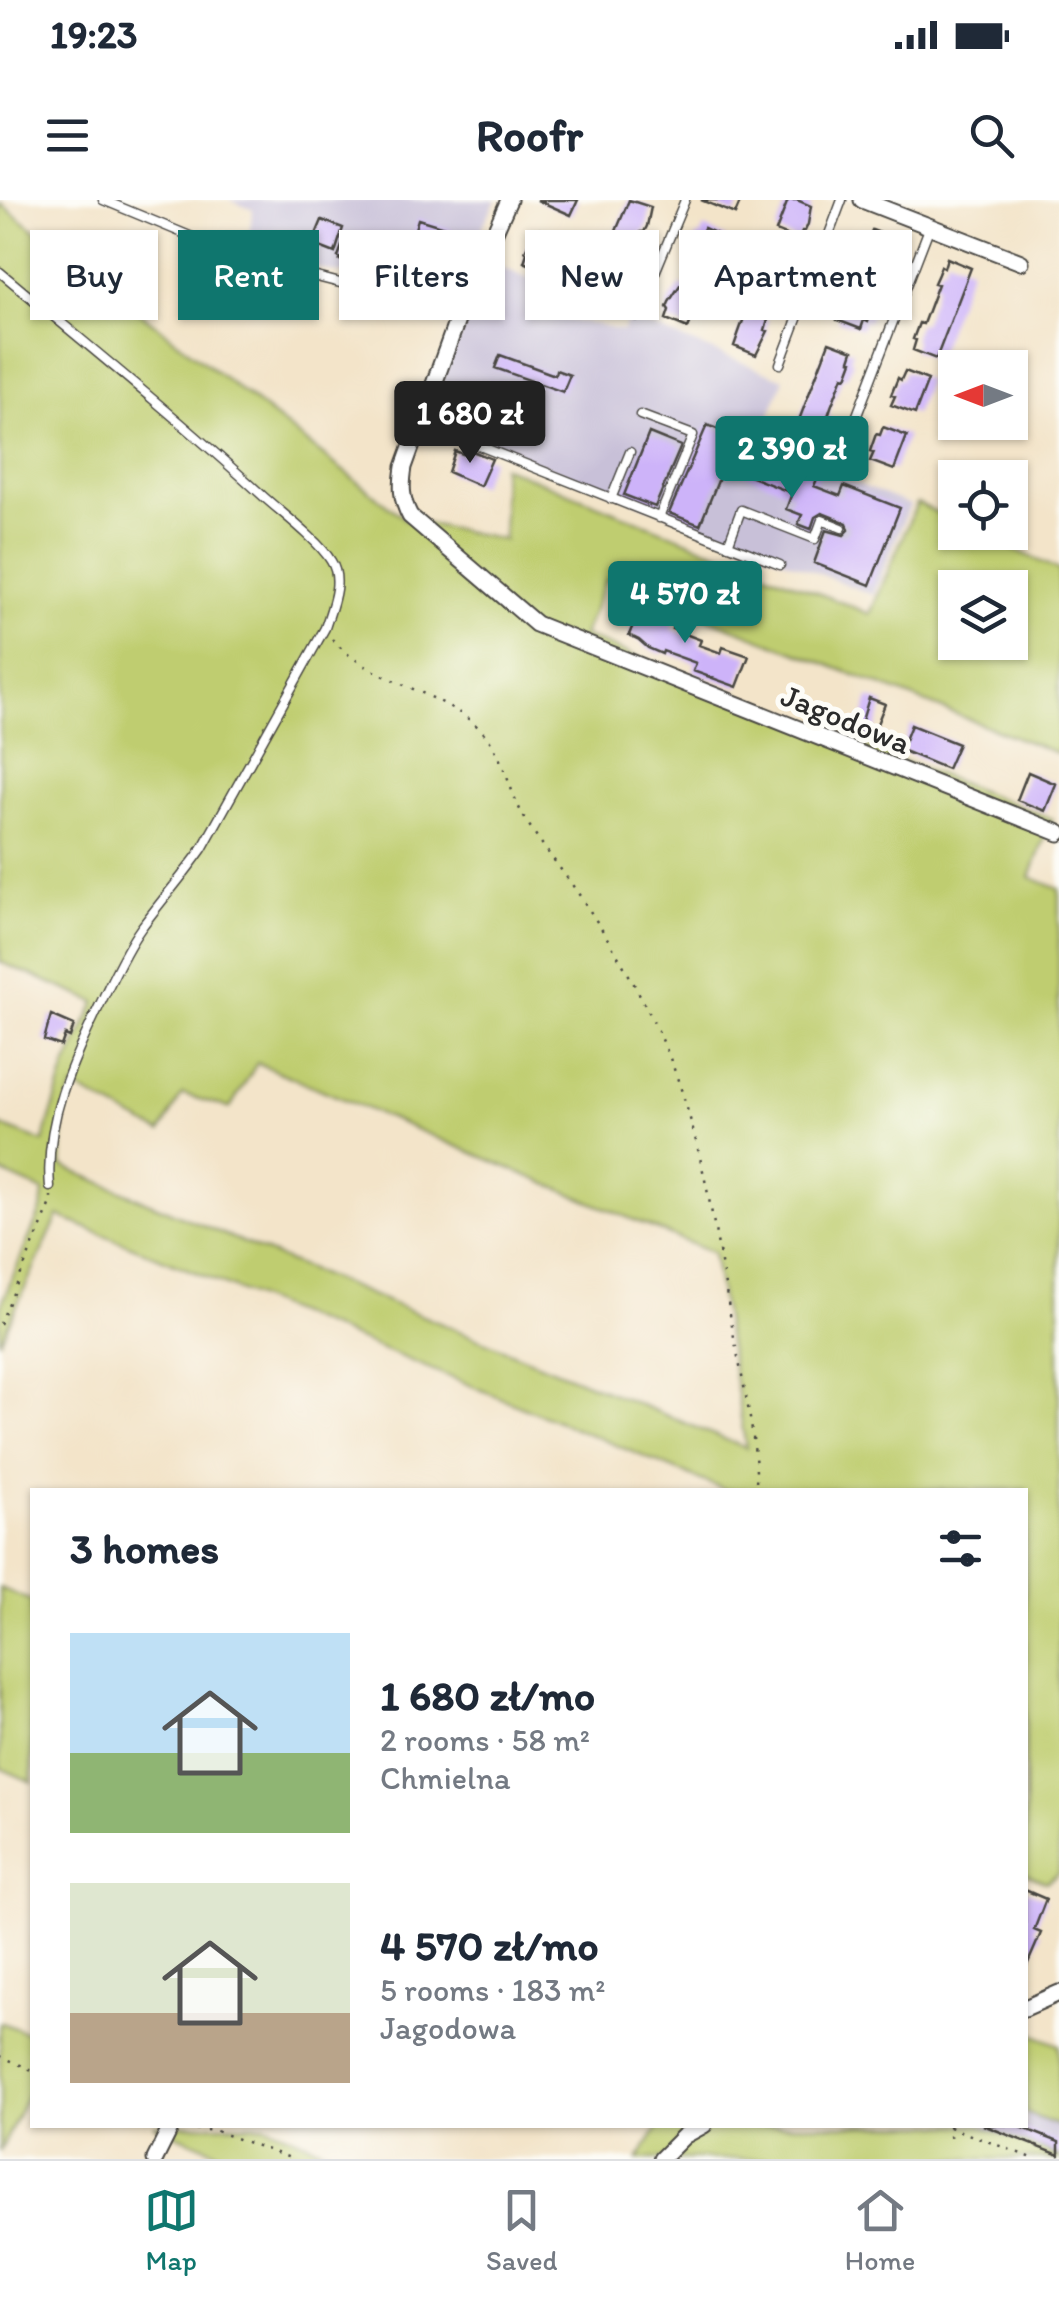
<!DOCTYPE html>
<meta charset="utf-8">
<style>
:root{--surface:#fff;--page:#f6f6f7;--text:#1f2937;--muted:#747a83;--line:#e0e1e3;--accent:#0f766e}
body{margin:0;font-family:Itim,sans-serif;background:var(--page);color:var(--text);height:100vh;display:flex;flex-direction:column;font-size:38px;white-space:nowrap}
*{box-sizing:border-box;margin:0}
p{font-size:32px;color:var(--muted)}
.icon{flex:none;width:55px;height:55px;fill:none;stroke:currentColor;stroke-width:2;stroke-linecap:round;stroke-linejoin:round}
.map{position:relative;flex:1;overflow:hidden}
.side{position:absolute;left:30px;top:1288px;width:998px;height:640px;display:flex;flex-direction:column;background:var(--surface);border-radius:0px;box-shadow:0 2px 8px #0004}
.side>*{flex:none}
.guide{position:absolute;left:30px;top:30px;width:1000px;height:90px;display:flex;gap:20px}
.needle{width:65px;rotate:270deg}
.buttons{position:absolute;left:938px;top:150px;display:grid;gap:20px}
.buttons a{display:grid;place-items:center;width:90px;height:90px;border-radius:0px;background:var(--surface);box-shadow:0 2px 8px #0004;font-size:50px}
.price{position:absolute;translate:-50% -85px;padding:0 22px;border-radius:10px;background:var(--accent);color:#fff;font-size:32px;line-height:65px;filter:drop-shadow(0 2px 5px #0008)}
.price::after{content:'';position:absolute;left:50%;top:60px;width:30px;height:22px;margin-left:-15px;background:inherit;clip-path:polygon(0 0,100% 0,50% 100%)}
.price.active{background:#222;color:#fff}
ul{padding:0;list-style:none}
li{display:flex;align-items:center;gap:30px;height:250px;padding:0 40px}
li span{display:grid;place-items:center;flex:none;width:280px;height:200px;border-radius:0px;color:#555}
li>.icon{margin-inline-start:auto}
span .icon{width:120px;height:120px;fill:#fffc;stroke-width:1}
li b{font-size:42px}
h2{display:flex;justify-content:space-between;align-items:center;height:120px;padding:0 40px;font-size:42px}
.tag{padding:0 35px;border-radius:0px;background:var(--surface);box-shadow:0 2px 8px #0004;font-size:35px;line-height:90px}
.tag.active{background:var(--accent);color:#fff}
.status{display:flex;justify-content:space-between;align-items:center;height:70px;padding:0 50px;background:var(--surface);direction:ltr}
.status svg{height:28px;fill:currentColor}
header{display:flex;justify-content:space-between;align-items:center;height:130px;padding:0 40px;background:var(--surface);font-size:45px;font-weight:800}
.menu{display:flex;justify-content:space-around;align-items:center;height:140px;border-top:2px solid var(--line);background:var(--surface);font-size:28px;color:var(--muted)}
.menu a{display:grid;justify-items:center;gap:5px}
.menu .active{color:var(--accent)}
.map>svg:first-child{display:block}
.industrial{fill:#c8c0d8}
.green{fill:#bfcd6f;stroke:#757c4d;stroke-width:2.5;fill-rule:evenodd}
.building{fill:#cdb3f9}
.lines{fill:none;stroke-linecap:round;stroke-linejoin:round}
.service-casing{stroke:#494743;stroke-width:11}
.minor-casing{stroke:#494743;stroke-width:19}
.path{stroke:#494743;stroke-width:2.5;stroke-dasharray:2.5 8;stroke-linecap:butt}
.service{stroke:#fff;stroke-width:8}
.minor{stroke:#fff;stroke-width:15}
.labels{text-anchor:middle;stroke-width:10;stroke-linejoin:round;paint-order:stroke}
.street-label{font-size:32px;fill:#2b2b2b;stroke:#fdfcf7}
</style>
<div class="status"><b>19:23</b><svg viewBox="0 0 49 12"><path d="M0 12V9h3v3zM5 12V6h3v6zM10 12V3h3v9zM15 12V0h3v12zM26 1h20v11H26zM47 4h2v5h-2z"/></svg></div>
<header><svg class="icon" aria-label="menu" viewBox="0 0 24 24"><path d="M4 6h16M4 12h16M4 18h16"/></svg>Roofr<svg class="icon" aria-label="search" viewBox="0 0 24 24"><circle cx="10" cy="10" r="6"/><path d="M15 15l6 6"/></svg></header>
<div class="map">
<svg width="1059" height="1959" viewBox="0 0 1059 1959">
<rect width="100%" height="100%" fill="#fdfcf7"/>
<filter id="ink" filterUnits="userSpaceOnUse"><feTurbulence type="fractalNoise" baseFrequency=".01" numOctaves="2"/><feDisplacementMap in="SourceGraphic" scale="20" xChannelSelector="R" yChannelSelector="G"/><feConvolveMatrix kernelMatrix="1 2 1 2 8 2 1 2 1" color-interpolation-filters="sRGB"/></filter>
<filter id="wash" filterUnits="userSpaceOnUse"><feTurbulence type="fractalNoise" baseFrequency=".0048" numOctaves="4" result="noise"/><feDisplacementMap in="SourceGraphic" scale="40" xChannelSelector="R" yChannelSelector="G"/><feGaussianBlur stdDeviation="2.25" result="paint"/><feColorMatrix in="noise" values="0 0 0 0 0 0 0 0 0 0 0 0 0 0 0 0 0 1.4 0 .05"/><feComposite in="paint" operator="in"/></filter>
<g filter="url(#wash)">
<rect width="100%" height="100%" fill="#f3e4c9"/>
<path class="industrial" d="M 229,0 L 496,0 L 452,88 L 333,72 L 246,51 L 253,10 Z
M 490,63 L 563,91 L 552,115 L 623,131 L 629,118 L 784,179 L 759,242 L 800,261 L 910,305 L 873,395 L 589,283 L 451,231 L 429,213 L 462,131 L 472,99 Z
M 1025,1913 L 1059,1926 L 1059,1956 L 979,1925 L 1025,1925 Z"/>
<path class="green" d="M 0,3 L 405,319 L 504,340 L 502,266 L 870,414 L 917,303 L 955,321 L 955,332 L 979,333 L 1059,370 L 1059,554 L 606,379 L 583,436 L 1052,619 L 1030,677 L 1059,689 L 1059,1673 L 1046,1682 L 1025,1673 L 1025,1290 L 725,1290 L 58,1016 L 0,1142 L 0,1107 L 41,1010 L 43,991 L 0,972 L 0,925 L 43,942 L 66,867 L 96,802 L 0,762 ZM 955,388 L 1010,388 L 1010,442 L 955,442 ZM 257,863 L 713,1053 L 746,1248 L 268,1053 L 62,966 L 64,911 L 73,887 L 161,932 L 182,894 L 230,908 Z
M 0,1388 L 32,1401 L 32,1582 L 0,1568 Z
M 0,1822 L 32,1835 L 32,1885 L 0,1952 Z
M 1025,1831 L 1059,1845 L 1059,1926 L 1025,1913 Z
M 154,1925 L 265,1925 L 347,1959 L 235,1959 Z
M 660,1925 L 979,1925 L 1059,1956 L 1059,1959 L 638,1959 Z"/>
<g id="blocks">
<path class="building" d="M 537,0 L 578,0 L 571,15 Z
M 629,0 L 651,7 L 647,26 L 644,32 L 641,32 L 637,40 L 616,31 Z
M 701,0 L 741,0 L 735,14 Z
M 788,0 L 797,0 L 811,6 L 808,24 L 805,31 L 802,31 L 798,40 L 776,31 Z
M 418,19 L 451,29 L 446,42 L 429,35 L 424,54 L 409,49 Z
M 322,20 L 343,28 L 335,53 L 312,44 Z
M 704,28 L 726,38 L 711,72 L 690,62 L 694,53 L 690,51 L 697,36 L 700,37 Z
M 539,29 L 560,39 L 545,71 L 524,62 L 527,53 L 525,51 L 532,37 L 534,37 Z
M 872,30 L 896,39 L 892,48 L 895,50 L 889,65 L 886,64 L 871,104 L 874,105 L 868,122 L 864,120 L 861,129 L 837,120 Z
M 342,46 L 360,53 L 355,66 L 340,60 L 341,58 L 338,57 Z
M 768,54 L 790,63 L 787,72 L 790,74 L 784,88 L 781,88 L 777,97 L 755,89 Z
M 606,55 L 627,64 L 624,72 L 626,75 L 620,89 L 617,89 L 613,97 L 592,88 Z
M 947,58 L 971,68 L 936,159 L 913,150 L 916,140 L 913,139 L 919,123 L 923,124 L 938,84 L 934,83 L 938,74 L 941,66 L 944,68 Z
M 680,85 L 702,94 L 688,128 L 666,119 L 669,110 L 667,107 L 669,102 Z
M 746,112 L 768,120 L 765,130 L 768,131 L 756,155 L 734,146 Z
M 829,142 L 853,151 L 850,160 L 853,161 L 847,177 L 843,176 L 831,207 L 828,216 L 831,217 L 825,234 L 822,232 L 818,242 L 794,233 Z
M 500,155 L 555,175 L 556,170 L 570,175 L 563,192 L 495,168 Z
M 905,171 L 928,180 L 915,214 L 891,205 L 895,196 L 891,195 L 898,178 L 901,180 Z
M 707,225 L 821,270 L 814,286 L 840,296 L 844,286 L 900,308 L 870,385 L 814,363 L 826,330 L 844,335 L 849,330 L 847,323 L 822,313 L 815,317 L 811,329 L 798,324 L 802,315 L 786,309 L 792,293 L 724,266 L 700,325 L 669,313 Z
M 883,227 L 907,236 L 894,270 L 870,261 L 874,252 L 870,251 L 876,234 L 880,235 Z
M 649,233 L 681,246 L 655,307 L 624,295 Z
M 465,248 L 492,259 L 480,286 L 448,272 L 455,251 L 463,254 Z
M 633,401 L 660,412 L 659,414 L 675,421 L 672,429 L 701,440 L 699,445 L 721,453 L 723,447 L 749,456 L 737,487 L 693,471 L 696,463 L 663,451 L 662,454 L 648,448 L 639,440 L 629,435 L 635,420 L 627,417 Z
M 869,498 L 885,504 L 871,539 L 858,534 Z
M 911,525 L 958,544 L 947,569 L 901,550 Z
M 1028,572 L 1056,584 L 1045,611 L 1017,600 Z
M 51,815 L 74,825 L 70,837 L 65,835 L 61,846 L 44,840 Z
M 1025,1690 L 1046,1699 L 1034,1730 L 1041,1733 L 1025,1770 Z
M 983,1925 L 1016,1925 L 1046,1937 L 1059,1942 L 1059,1955 Z"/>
</g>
</g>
<g filter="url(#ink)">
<use href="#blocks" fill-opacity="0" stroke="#494743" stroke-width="2.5"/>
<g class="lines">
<g class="service-casing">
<path id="service" d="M 103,0 L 243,58 L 344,84 L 464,101
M 0,72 C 89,146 179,219 264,297 C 283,314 319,341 331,361 C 344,381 331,408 325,428 L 202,649 C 183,676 161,701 141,728 C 126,749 115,773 104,796 C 75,857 44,917 50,987
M 637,116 L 685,0
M 780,164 L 842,0
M 640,215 L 693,235 L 659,318
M 419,222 L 780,365
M 842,254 L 930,26
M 611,299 L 630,252
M 728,345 L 741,310 L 815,339 L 822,320 L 842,328"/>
</g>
<g class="minor-casing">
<path id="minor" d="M 509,0 L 464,101 L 404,267 C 401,286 401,299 410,316 L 536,424 L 1059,633
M 862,0 L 1021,62
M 1025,1808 L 1059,1793
M 155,1959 L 170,1929
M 661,1959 L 684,1936 L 704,1925"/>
</g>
<path class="path" d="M 332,439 C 371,483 436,488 479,528 C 505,553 508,593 527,622 C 546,652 569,678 588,708 C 617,752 652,812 671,861 C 702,941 717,1041 732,1126 C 741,1177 758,1238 756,1290
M 0,1124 L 51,1003 L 51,996
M 0,1856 L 32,1870
M 949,1925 L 951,1945
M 949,1927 L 1035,1959
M 185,1928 L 216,1931 L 293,1959"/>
<use href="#service" class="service"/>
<use href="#minor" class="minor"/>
</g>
</g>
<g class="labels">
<g class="street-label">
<text transform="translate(846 519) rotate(22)" y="11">Jagodowa</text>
</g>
</g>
</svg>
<div class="buttons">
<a><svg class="needle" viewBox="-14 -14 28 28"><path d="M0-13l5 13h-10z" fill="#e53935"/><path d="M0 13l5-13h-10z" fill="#747a83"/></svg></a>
<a><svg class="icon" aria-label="locate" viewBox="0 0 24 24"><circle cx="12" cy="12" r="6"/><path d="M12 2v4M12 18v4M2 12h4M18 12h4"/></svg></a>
<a><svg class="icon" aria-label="layers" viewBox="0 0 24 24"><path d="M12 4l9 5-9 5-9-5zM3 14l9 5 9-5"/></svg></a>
</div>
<b class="price active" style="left:470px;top:266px">1 680 zł</b>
<b class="price" style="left:792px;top:301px">2 390 zł</b>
<b class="price" style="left:685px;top:446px">4 570 zł</b>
<div class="guide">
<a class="tag">Buy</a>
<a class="tag active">Rent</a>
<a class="tag">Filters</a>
<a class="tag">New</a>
<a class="tag">Apartment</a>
</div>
<section class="side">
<h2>3 homes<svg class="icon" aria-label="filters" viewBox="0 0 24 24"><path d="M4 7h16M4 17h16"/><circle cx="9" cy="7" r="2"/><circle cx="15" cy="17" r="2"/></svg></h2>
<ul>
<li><span style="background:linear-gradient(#bfe0f5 60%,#8fb573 0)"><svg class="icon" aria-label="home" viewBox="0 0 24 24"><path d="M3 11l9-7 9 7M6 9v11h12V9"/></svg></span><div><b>1 680 zł/mo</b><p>2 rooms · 58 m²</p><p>Chmielna</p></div></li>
<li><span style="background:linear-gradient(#dfe7d0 65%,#b9a48a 0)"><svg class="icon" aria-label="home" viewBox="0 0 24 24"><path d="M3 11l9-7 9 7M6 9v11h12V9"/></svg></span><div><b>4 570 zł/mo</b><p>5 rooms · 183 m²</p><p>Jagodowa</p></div></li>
</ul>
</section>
</div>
<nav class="menu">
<a class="active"><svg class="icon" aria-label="map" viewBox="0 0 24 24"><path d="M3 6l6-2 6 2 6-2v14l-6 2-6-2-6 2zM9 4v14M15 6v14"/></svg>Map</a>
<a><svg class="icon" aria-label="saved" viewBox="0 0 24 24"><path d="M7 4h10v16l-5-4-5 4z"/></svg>Saved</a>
<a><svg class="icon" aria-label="home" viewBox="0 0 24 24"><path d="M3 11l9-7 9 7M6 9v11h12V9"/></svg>Home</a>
</nav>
